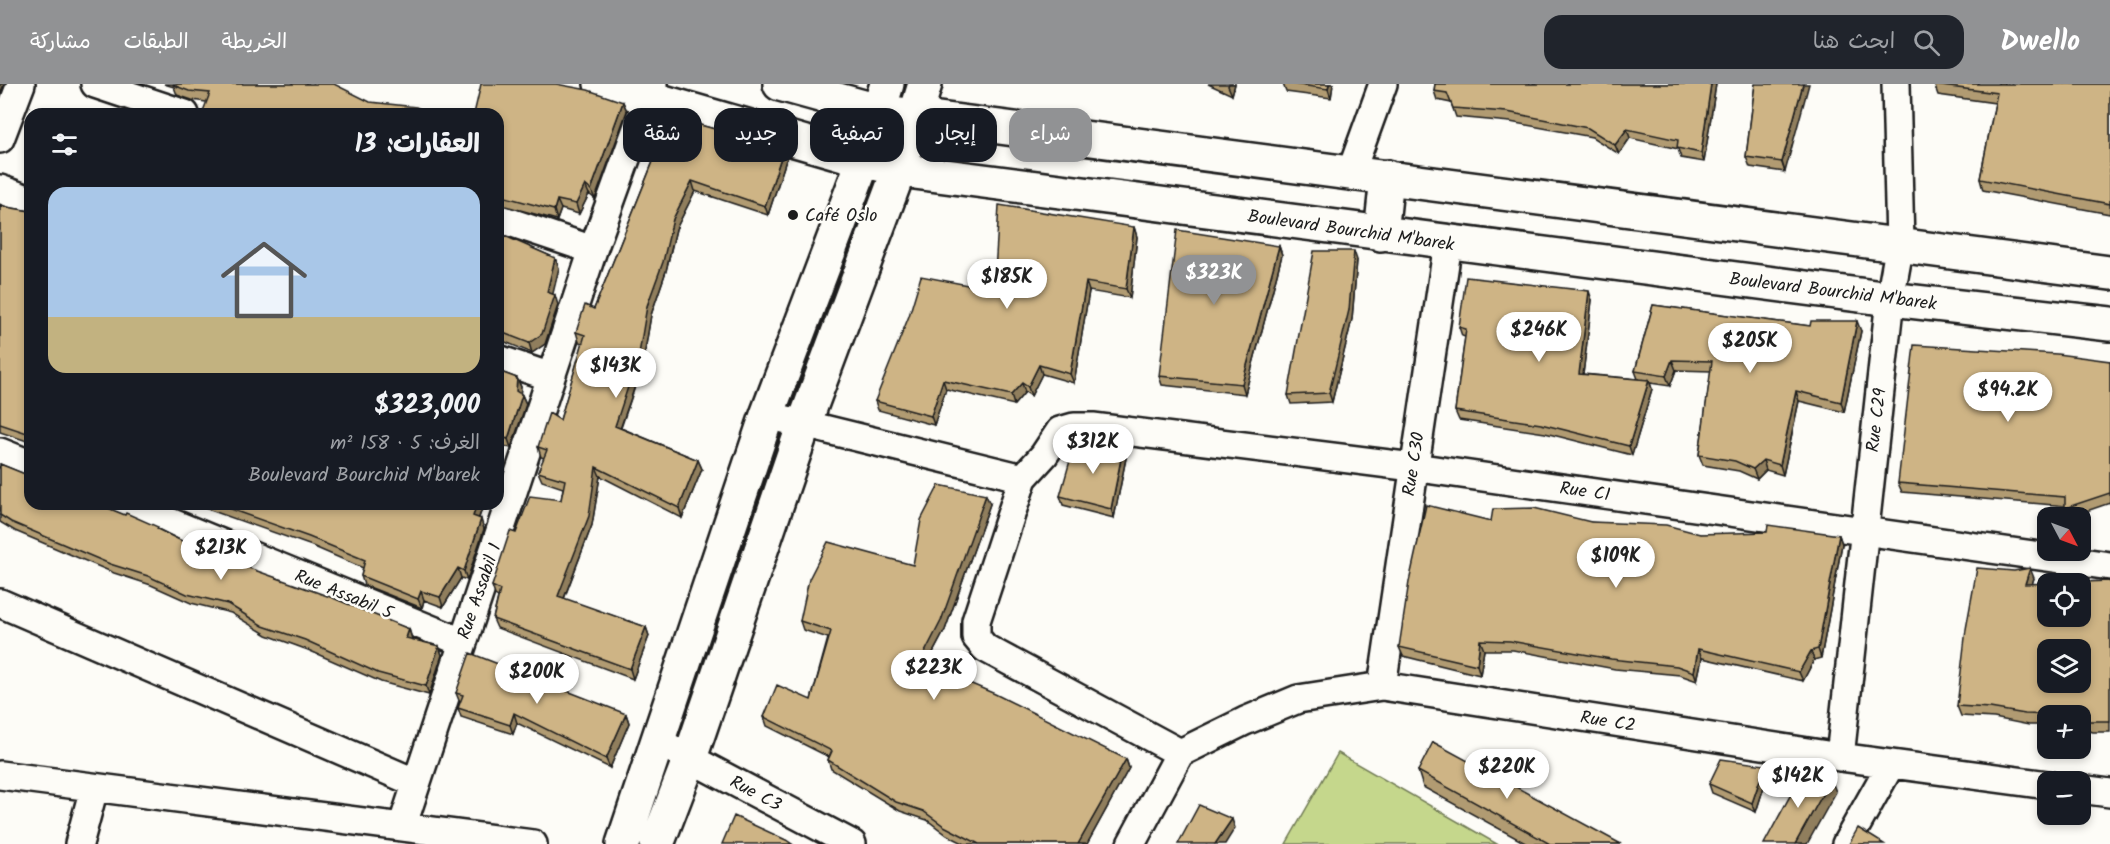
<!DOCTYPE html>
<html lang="ar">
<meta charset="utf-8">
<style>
:root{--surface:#171b24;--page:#20242c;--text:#f1f3f6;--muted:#9ea1a6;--line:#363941;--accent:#919294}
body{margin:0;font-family:Kalam,"Playpen Sans Arabic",sans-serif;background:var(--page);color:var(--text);direction:rtl;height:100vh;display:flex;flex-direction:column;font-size:22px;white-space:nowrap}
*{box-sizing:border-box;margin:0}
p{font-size:20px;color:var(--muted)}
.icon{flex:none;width:33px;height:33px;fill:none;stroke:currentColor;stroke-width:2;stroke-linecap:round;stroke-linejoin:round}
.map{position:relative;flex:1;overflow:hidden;direction:ltr}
.details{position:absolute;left:24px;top:24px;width:480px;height:402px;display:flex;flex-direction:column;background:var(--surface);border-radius:18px;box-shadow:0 3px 9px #0003;direction:rtl}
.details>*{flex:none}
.guide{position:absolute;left:522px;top:24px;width:570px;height:54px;direction:rtl;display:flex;gap:12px}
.needle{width:39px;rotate:131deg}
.tools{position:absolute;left:2037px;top:423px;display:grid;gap:12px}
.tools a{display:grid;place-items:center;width:54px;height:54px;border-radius:12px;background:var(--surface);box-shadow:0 3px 9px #0003;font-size:30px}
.price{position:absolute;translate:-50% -51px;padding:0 14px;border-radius:21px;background:#fff;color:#222;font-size:20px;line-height:39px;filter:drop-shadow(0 2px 3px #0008)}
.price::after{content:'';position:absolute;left:50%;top:36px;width:18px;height:14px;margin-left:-9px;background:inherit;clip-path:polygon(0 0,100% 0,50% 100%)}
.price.selected{background:var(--accent);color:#fff}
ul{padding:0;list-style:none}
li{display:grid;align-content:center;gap:12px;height:318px;padding:0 24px}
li+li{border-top:2px solid var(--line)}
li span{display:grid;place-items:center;height:186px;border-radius:18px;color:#555}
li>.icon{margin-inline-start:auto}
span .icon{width:108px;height:108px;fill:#fffc;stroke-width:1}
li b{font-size:26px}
h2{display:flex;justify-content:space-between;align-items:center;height:72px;padding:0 24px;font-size:26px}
.chip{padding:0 21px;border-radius:18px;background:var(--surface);box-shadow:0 3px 9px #0003;font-size:21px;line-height:54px}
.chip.selected{background:var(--accent);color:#fff}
header{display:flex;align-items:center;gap:36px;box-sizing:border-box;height:84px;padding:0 30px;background:var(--accent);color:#fff}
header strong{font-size:28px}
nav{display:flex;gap:33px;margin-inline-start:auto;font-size:21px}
.search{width:420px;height:54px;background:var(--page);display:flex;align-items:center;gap:15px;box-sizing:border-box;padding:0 21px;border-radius:18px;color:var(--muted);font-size:22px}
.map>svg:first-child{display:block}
.green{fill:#c5d78c;stroke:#707a54;stroke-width:1.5}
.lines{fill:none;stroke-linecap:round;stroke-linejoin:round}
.minor-casing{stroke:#1c1c1c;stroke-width:32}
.secondary-casing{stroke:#1c1c1c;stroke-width:38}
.minor{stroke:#fdfcf7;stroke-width:27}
.secondary{stroke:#fdfcf7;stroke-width:33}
.wall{fill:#b19b72;stroke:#1c1c1c;stroke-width:1.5}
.shaded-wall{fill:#907e5d;stroke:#1c1c1c;stroke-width:1.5}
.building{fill:#ceb485;stroke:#1c1c1c;stroke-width:1.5;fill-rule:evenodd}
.poi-dot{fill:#1c1c1c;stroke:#fdfcf7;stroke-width:2}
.labels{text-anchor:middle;stroke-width:5;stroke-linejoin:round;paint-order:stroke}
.poi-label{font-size:18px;fill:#1c1c1c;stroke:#fdfcf7;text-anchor:start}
.street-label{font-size:18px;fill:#1c1c1c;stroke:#fdfcf7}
</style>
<header>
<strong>Dwello</strong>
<div class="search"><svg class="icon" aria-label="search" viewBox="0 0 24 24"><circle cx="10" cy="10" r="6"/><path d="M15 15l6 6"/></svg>ابحث هنا</div>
<nav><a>الخريطة</a><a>الطبقات</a><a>مشاركة</a></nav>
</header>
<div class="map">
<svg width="2110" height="760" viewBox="0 0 2110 760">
<rect width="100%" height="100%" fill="#fdfcf7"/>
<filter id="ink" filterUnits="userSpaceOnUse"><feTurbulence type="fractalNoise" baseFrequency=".0167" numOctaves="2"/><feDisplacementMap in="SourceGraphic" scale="12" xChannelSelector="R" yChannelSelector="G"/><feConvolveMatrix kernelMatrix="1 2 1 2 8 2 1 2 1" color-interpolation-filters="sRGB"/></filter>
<g filter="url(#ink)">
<path class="green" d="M 1338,669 L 1497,760 L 1286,760 Z"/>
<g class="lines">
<g class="minor-casing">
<path id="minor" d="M 95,0 L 185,30
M 0,55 L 21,0
M 1351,88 L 1383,0
M 0,105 L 30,116
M 498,134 L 593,166
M 498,275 L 551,293
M 767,331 L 1023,394
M 0,368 L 30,380
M 126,420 L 462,558
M 0,519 L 414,698
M 1382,602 L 1448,159
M 659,658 L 852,760
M 1180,669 L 985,564 L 976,553 L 976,537 L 1023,394 L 1044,371 L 1060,347 L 1074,343 L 1093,343 L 1413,383 L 2110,482
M 1180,669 L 1245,637 L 1298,615 L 1382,602 L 1840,673 L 2048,701
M 1840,673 L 1890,215 L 1900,160 L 1896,0
M 0,691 L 533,760
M 2080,705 L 2110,709
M 402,743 L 593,166 L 653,0
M 79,760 L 94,704
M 1131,760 L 1180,669
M 1846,760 L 1891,680"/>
</g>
<g class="secondary-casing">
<path id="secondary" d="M 601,0 L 899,86 L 1890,215 L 2110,240
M 780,0 L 878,27 L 2110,189
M 1381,150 L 1387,93
M 623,760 L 767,331 L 864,75 L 887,0
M 657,760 L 690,674 L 804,340 L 899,86 L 925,0"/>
</g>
<use href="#minor" class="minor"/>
<use href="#secondary" class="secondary"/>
</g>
<path class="wall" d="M 164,0 L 334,0 L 206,18 L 192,16 L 177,11 L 174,3 Z
M 1208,0 L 1235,0 L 1232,11 Z
M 1283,0 L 1333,0 L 1331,14 L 1286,8 Z
M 1435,0 L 1716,0 L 1704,78 L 1681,74 L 1678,65 L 1630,54 L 1619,70 L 1592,53 L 1510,38 L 1456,33 L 1451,19 L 1437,16 L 1434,7 Z
M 1755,0 L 1785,88 L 1750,83 L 1746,73 Z
M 1934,0 L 2110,0 L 2110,130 L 1983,106 L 1980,95 L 1995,19 L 1938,11 Z
M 623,18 L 627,27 L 595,115 L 589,110 L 579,130 L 561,125 L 557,136 L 498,120 L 498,30 Z
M 671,33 L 784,64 L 787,73 L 768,131 L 695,107 L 676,145 L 666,187 L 651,231 L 643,279 L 621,344 L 698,376 L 702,385 L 682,434 L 600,392 L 592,441 L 564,515 L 646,543 L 649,552 L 633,595 L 497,544 L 493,535 L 498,513 L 495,511 L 492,502 L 516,449 L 561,416 L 563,404 L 542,397 L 538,388 L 544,374 L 541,373 L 538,363 L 560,336 L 583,259 L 579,258 L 576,248 L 594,225 Z
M 0,122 L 30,127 L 30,358 L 0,348 Z
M 1134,143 L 1137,153 L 1130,214 L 1089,207 L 1074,299 L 1042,290 L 1031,312 L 1025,308 L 1014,321 L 946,305 L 934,341 L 878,326 L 875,317 L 994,206 Z
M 498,149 L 555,174 L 559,184 L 552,210 L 558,221 L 545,260 L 532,269 L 498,255 Z
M 1279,162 L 1282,171 L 1245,310 L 1162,301 L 1159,292 Z
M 1357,176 L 1352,235 L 1332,318 L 1291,320 L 1288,311 Z
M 1592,216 L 1583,290 L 1638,295 L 1635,287 L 1653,221 L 1810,242 L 1861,247 L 1844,328 L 1799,317 L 1783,391 L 1766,386 L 1757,395 L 1739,387 L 1703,381 L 1699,371 L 1711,287 L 1676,286 L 1670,302 L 1650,299 L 1652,305 L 1632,371 L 1545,349 L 1459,336 L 1455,327 L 1465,253 L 1462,252 L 1459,243 Z
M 2110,277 L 2110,419 L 2069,433 L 2065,422 L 1902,408 L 1898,399 Z
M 498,287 L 517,294 L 521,303 L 520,309 L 522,311 L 526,320 L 511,364 L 500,361 L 498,365 Z
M 1123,365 L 1126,374 L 1114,434 L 1063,421 L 1060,412 Z
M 0,380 L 160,446 L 204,468 L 409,545 L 412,555 L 439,562 L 442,571 L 429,611 L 381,598 L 308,566 L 267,551 L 231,529 L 191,519 L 151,501 L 114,489 L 15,447 L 0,438 Z
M 167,420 L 179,420 L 177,424 Z
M 193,420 L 480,420 L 482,425 L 479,434 L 484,445 L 467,496 L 461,494 L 443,523 L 424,516 L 422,524 L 364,501 L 361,492 L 363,484 L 312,462 Z
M 990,420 L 945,546 L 927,580 L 1126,675 L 1129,684 L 1087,760 L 965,760 L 947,751 L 927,736 L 900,727 L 831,685 L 828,676 L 829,673 L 767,642 L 764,633 L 811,616 L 828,554 L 803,546 L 800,537 L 913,481 Z
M 1491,437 L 1591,438 L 1700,450 L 1839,451 L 1842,460 L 1821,574 L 1814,576 L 1803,597 L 1702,574 L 1697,597 L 1680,591 L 1615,585 L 1513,566 L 1484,566 L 1480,591 L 1403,572 L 1399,563 Z
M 2034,494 L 2032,500 L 2110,497 L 2110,648 L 2093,648 L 2080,645 L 2080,632 L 2048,632 L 2048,641 L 2029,641 L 1994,634 L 1961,632 L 1957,622 Z
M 456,609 L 626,630 L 629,639 L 610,684 L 517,639 L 513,650 L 461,633 L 458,624 L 460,619 Z
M 1418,687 L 1621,760 L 1527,760 L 1423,703 Z
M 1768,690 L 1756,728 L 1712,709 L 1709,700 Z"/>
<path class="shaded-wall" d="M 0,0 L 4,0 L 0,11 Z
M 1229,0 L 1235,0 L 1232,11 L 1228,2 Z
M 1329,0 L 1333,0 L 1331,14 L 1328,5 Z
M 1711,0 L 1716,0 L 1704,78 L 1701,69 Z
M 1803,0 L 1809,0 L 1785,88 L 1782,78 Z
M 623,18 L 627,27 L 595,115 L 591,106 Z
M 1627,45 L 1630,54 L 1619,70 L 1615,61 Z
M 784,64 L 787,73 L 768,131 L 765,122 Z
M 692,97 L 695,107 L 676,145 L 666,187 L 651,231 L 643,279 L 618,351 L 615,342 L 647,222 L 673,135 Z
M 585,101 L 589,110 L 579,130 L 576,120 Z
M 557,116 L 561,125 L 557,136 L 554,126 Z
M 1134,143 L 1137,153 L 1130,214 L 1126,205 Z
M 1279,162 L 1282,171 L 1245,310 L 1242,300 Z
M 1354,167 L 1357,176 L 1352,235 L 1332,318 L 1329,309 Z
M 555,174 L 559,184 L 551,218 L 547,208 Z
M 1086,198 L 1089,207 L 1074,299 L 1070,290 Z
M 1589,207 L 1592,216 L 1582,299 L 1579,290 Z
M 555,211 L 558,221 L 545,260 L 532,269 L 529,259 Z
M 1857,237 L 1861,247 L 1844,328 L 1841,318 Z
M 1672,276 L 1676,286 L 1670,302 L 1666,292 Z
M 1039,281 L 1042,290 L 1031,312 L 1028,303 Z
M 517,294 L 521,303 L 520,316 L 516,307 Z
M 943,296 L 946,305 L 934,341 L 931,332 Z
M 1649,296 L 1652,305 L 1632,371 L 1629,362 Z
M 1022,299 L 1025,308 L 1014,321 L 1011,311 Z
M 1796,307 L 1799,317 L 1783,391 L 1780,381 Z
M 522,311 L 526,320 L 511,364 L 508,355 Z
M 1123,365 L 1126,374 L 1114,434 L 1111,425 Z
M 698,376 L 702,385 L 682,434 L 679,424 Z
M 1763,376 L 1766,386 L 1757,395 L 1753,385 Z
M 596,383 L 600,392 L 592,441 L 561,522 L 558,512 Z
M 986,411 L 990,420 L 945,546 L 923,587 L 920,578 Z
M 477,420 L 480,420 L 482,425 L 476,441 L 473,432 Z
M 481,435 L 484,445 L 467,496 L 464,487 Z
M 1839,451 L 1842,460 L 1821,574 L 1818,565 Z
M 458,484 L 461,494 L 443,523 L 440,513 Z
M 2030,484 L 2034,494 L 2029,510 L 2025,500 Z
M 421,507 L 424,516 L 422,524 L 418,515 Z
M 646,543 L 649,552 L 633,595 L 630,585 Z
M 409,545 L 412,555 L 410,563 L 406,554 Z
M 1480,556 L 1484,566 L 1480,591 L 1477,581 Z
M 439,562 L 442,571 L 429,611 L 426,602 Z
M 1698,565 L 1702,574 L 1697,597 L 1694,588 Z
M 1811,567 L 1814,576 L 1803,597 L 1799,588 Z
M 514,629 L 517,639 L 513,650 L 510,641 Z
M 626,630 L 629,639 L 610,684 L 606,675 Z
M 1126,675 L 1129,684 L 1087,760 L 1078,760 Z
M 1765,681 L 1768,690 L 1756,728 L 1752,719 Z
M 1831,695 L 1836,708 L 1807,760 L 1795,760 Z
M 1232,735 L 1235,744 L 1225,760 L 1215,760 Z"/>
<path class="building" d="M 174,0 L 334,0 L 370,18 L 416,23 L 432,30 L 202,30 L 210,9 L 189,7 L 173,1 Z
M 481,0 L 556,0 L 588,6 L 623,18 L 591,106 L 585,101 L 576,120 L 557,116 L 554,126 L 498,111 L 498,30 L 474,30 Z
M 1292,0 L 1329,0 L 1328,5 Z
M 1435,0 L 1711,0 L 1701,69 L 1677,64 L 1678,56 L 1627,45 L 1615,61 L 1588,44 L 1507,28 L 1453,24 L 1447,9 L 1434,7 Z
M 1755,0 L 1803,0 L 1782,78 L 1746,73 Z
M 1934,0 L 2110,0 L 2110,120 L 1980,95 L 1997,9 L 1934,1 Z
M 671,33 L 784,64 L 765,122 L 692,97 L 673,135 L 663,178 L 647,222 L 639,270 L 615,342 L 698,376 L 679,424 L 596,383 L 589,432 L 558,512 L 646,543 L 630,585 L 493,535 L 500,506 L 492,502 L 510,447 L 516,449 L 530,412 L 561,416 L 565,396 L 538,388 L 547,366 L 538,363 L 549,329 L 560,336 L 585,251 L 576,248 L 585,221 L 594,225 Z
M 999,121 L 1134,143 L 1126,205 L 1086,198 L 1070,290 L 1039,281 L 1028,303 L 1022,299 L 1011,311 L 943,296 L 931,332 L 875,317 L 909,232 L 921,192 L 994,206 Z
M 0,122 L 30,127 L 30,350 L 0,340 Z
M 1177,146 L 1279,162 L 1242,300 L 1159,292 Z
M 498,149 L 555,174 L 547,208 L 555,211 L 542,250 L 529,259 L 498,247 Z
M 1314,167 L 1354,167 L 1349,226 L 1329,309 L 1288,311 Z
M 1466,193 L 1589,207 L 1579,290 L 1649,296 L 1629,362 L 1541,340 L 1455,327 L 1466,245 L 1459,243 Z
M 1653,221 L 1810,242 L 1811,237 L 1857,237 L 1841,318 L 1796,307 L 1780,381 L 1763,376 L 1753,385 L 1735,377 L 1699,371 L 1712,277 L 1672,276 L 1666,292 L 1635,287 Z
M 1914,261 L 2057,270 L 2110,277 L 2110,409 L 2065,424 L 2065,413 L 1898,399 Z
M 498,287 L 517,294 L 516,307 L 522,311 L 508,355 L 498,352 Z
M 1075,359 L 1123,365 L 1111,425 L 1060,412 Z
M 0,380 L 30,392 L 30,420 L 98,420 L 125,431 L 126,429 L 158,443 L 157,445 L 204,468 L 333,514 L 409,545 L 406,554 L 439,562 L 426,602 L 378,589 L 305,556 L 263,542 L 228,520 L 187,510 L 148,492 L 110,480 L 11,438 L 0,431 Z
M 939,401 L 986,411 L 941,537 L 920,578 L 995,610 L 1126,675 L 1078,760 L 979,760 L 944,742 L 923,727 L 896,718 L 828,676 L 832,667 L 764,633 L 777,601 L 811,616 L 831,547 L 800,537 L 809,495 L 828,458 L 913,481 L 921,436 Z
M 216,420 L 477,420 L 473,432 L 481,435 L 464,487 L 458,484 L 440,513 L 421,507 L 418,515 L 361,492 L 365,476 L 309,453 Z
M 1426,421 L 1491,437 L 1493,425 L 1534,424 L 1591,438 L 1666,441 L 1700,450 L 1767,448 L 1768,441 L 1839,451 L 1818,565 L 1811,567 L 1799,588 L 1698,565 L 1694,588 L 1677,582 L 1611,575 L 1510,557 L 1480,556 L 1477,581 L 1399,563 L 1409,498 Z
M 1977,484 L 2014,487 L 2030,484 L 2025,500 L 2110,497 L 2110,637 L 2089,637 L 2080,636 L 2080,632 L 2025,630 L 1990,624 L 1957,622 L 1966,545 ZM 2048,500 L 2080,500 L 2080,532 L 2048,532 ZM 2048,566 L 2080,566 L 2080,598 L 2048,598 Z
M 470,569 L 626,630 L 606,675 L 514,629 L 510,641 L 458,624 L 463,611 L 456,609 Z
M 1433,658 L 1621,760 L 1550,760 L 1418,687 Z
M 1721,675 L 1765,681 L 1752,719 L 1709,700 Z
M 1804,686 L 1831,695 L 1795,760 L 1764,760 Z
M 1199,721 L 1232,735 L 1215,760 L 1178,760 Z
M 734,732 L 786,756 L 792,760 L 722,760 Z
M 1858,744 L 1884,760 L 1849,760 Z"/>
</g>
<circle class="poi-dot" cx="793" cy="131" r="6"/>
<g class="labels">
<g class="poi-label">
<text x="805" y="137">Café Oslo</text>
</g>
<g class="street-label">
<text transform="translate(1351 146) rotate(8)" y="6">Boulevard Bourchid M'barek</text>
<text transform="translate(1833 207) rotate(7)" y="6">Boulevard Bourchid M'barek</text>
<text transform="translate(1876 336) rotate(-83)" y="6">Rue C29</text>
<text transform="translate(1413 380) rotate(-81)" y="6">Rue C30</text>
<text transform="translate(1585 407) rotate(8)" y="6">Rue C1</text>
<text transform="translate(479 507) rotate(-71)" y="6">Rue Assabil 1</text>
<text transform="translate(344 510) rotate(22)" y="6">Rue Assabil 5</text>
<text transform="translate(1608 637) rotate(9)" y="6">Rue C2</text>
<text transform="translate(756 709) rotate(28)" y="6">Rue C3</text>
</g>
</g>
</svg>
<div class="tools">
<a><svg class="needle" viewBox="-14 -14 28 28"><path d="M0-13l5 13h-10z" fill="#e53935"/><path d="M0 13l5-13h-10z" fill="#9ea1a6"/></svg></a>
<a><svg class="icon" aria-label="locate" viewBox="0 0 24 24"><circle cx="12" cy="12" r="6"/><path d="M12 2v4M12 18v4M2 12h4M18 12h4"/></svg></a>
<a><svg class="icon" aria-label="layers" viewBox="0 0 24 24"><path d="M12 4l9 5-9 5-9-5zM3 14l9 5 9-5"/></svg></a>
<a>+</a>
<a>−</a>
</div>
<b class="price selected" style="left:1214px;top:222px">$323K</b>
<b class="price" style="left:1007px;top:226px">$185K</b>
<b class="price" style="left:1539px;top:279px">$246K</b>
<b class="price" style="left:1750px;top:290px">$205K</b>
<b class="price" style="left:616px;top:315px">$143K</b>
<b class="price" style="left:2008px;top:339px">$94.2K</b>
<b class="price" style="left:1093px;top:391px">$312K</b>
<b class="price" style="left:221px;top:497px">$213K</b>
<b class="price" style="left:1616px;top:505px">$109K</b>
<b class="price" style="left:934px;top:617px">$223K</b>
<b class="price" style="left:537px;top:621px">$200K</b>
<b class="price" style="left:1507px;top:716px">$220K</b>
<b class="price" style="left:1798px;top:725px">$142K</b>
<div class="guide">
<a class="chip selected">شراء</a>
<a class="chip">إيجار</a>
<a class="chip">تصفية</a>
<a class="chip">جديد</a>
<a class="chip">شقة</a>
</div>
<section class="details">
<h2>العقارات: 13<svg class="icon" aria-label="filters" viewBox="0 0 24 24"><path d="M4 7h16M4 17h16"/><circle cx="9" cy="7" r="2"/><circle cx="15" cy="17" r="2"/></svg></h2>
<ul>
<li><span style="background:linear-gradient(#a9c7e8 70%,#c2b280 0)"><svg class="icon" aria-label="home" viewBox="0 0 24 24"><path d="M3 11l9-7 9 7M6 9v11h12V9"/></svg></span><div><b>$323,000</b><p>الغرف: 5 · 158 m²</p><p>Boulevard Bourchid M'barek</p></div></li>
</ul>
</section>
</div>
